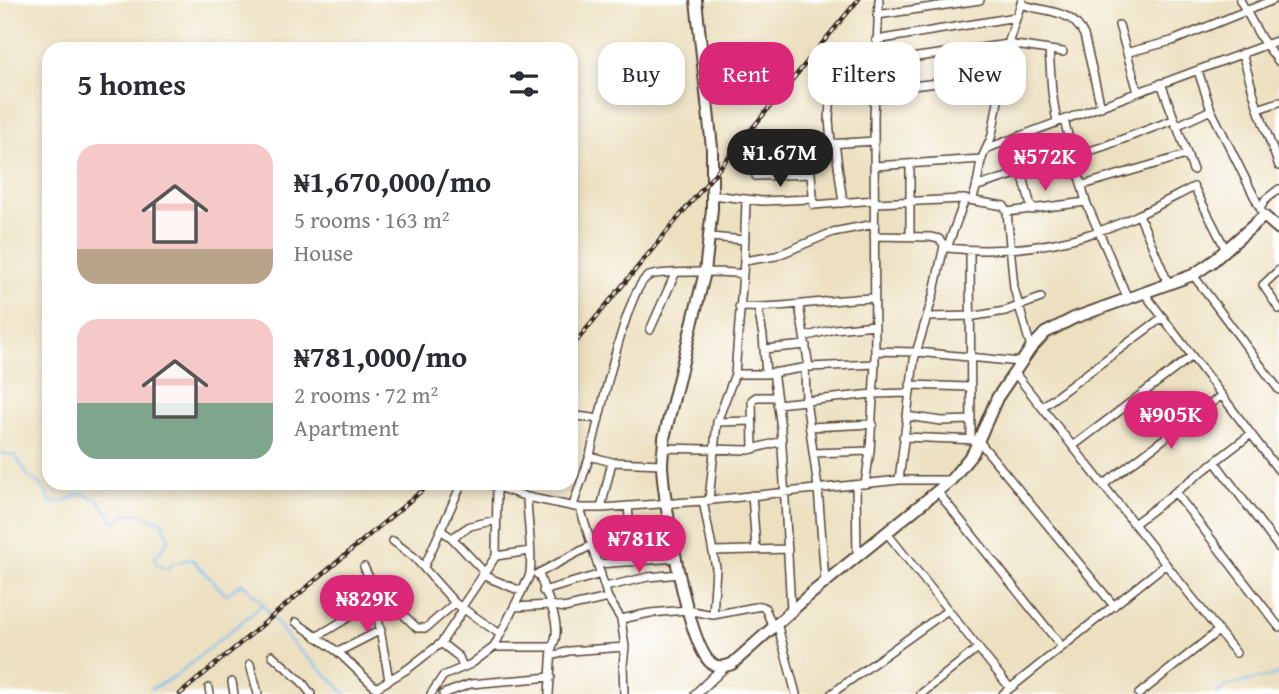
<!DOCTYPE html>
<meta charset="utf-8">
<style>
:root{--surface:#fff;--page:#f7f7f7;--text:#2b2b33;--muted:#7c7c81;--accent:#db2777}
body{margin:0;font-family:"Gentium Book Plus",serif;background:var(--page);color:var(--text);height:100vh;display:flex;flex-direction:column;font-size:26px;white-space:nowrap}
*{box-sizing:border-box;margin:0}
p{font-size:23px;color:var(--muted)}
.icon{flex:none;width:38px;height:38px;fill:none;stroke:currentColor;stroke-width:2;stroke-linecap:round;stroke-linejoin:round}
.map{position:relative;flex:1;overflow:hidden}
.panel{position:absolute;left:42px;top:42px;width:536px;height:448px;display:flex;flex-direction:column;background:var(--surface);border-radius:21px;box-shadow:0 4px 10px #0003}
.panel>*{flex:none}
.top-card{position:absolute;left:598px;top:42px;width:574px;height:63px;display:flex;gap:14px}
.price{position:absolute;translate:-50% -60px;padding:0 16px;border-radius:24px;background:var(--accent);color:#fff;font-size:23px;line-height:46px;filter:drop-shadow(0 2px 4px #0008)}
.price::after{content:'';position:absolute;left:50%;top:42px;width:21px;height:16px;margin-left:-10px;background:inherit;clip-path:polygon(0 0,100% 0,50% 100%)}
.price.active{background:#222;color:#fff}
ul{padding:0;list-style:none}
li{display:flex;align-items:center;gap:21px;height:175px;padding:0 35px}
li span{display:grid;place-items:center;flex:none;width:196px;height:140px;border-radius:21px;color:#555}
li>.icon{margin-inline-start:auto}
span .icon{width:84px;height:84px;fill:#fffc;stroke-width:1}
li b{font-size:30px}
h2{display:flex;justify-content:space-between;align-items:center;height:84px;padding:0 35px;font-size:30px}
.pill{padding:0 24px;border-radius:21px;background:var(--surface);box-shadow:0 4px 10px #0003;font-size:24px;line-height:63px}
.pill.active{background:var(--accent);color:#fff}
.map>svg:first-child{display:block}
.lines{fill:none;stroke-linecap:round;stroke-linejoin:round}
.stream{stroke:#7cbef2;stroke-width:2}
.minor-casing{stroke:#564536;stroke-width:10}
.tertiary-casing{stroke:#564536;stroke-width:12}
.secondary-casing{stroke:#564536;stroke-width:14}
.minor{stroke:#fff;stroke-width:7}
.tertiary{stroke:#fff;stroke-width:9}
.secondary{stroke:#fff;stroke-width:10}
.rail-casing{stroke:#3b2a1e;stroke-width:4.5}
.rail{stroke:#fff;stroke-width:2;stroke-dasharray:5;stroke-linecap:butt}
</style>
<div class="map">
<svg width="1279" height="694" viewBox="0 0 1279 694">
<rect width="100%" height="100%" fill="#fff"/>
<filter id="ink" filterUnits="userSpaceOnUse"><feTurbulence type="fractalNoise" baseFrequency=".0143" numOctaves="2"/><feDisplacementMap in="SourceGraphic" scale="14" xChannelSelector="R" yChannelSelector="G"/><feConvolveMatrix kernelMatrix="1 2 1 2 8 2 1 2 1" color-interpolation-filters="sRGB"/></filter>
<filter id="wash" filterUnits="userSpaceOnUse"><feTurbulence type="fractalNoise" baseFrequency=".00686" numOctaves="4" result="noise"/><feDisplacementMap in="SourceGraphic" scale="28" xChannelSelector="R" yChannelSelector="G"/><feGaussianBlur stdDeviation="1.57" result="paint"/><feColorMatrix in="noise" values="0 0 0 0 0 0 0 0 0 0 0 0 0 0 0 0 0 1.4 0 .05"/><feComposite in="paint" operator="in"/></filter>
<g filter="url(#wash)">
<rect width="100%" height="100%" fill="#ece0c0"/>
<g class="lines">
<path class="stream" d="M 0,453 L 16,456 L 28,476 L 42,486 L 51,502 L 63,502 L 81,493 L 98,499 L 115,522 L 133,512 L 163,522 L 169,540 L 155,557 L 157,564 L 167,570 L 173,563 L 192,559 L 226,595 L 242,583 C 265,601 277,628 298,649 C 314,664 331,678 346,694
M 151,689 L 174,677 L 261,606
M 1216,694 L 1227,686 L 1279,674"/>
</g>
</g>
<g filter="url(#ink)">
<g class="lines">
<g class="minor-casing">
<path id="minor" d="M 1240,0 L 1261,38 L 1279,62
M 1021,4 C 1046,13 1071,8 1084,35 L 1101,107
M 877,15 L 980,0
M 1119,25 L 1138,92
M 876,40 L 1016,17
M 1049,50 L 1052,92 L 1057,122
M 1129,52 L 1172,41 L 1273,0
M 1242,53 L 1258,109 L 1279,166
M 876,63 L 1008,44 L 1063,52
M 1198,71 L 1211,110 L 1264,216
M 1161,83 L 1193,170
M 875,90 L 947,82 L 950,54
M 953,91 L 1001,92
M 1258,109 L 1279,102
M 1064,120 L 1086,202 L 1128,299
M 1176,126 L 1211,110
M 831,143 L 829,119 L 833,70 L 875,71
M 835,143 L 843,203
M 808,145 L 814,205 L 875,200
M 988,148 L 1279,40
M 910,165 L 910,235
M 875,166 L 982,159
M 1022,173 L 1032,210
M 810,174 L 756,176 L 764,151 L 768,148 L 874,141
M 1083,185 L 1186,155
M 978,186 L 1102,147 L 1173,120
M 713,195 L 762,201 L 812,199
M 972,200 C 978,187 978,175 981,161 C 984,152 989,144 992,135 L 1008,44 L 1022,0
M 876,203 L 963,199 L 1004,206 L 1007,212 L 1014,288 L 1031,348
M 1261,207 L 1265,200 L 1279,189
M 1007,212 L 1086,202
M 1139,215 L 1169,285
M 874,236 L 930,237 L 939,239 L 947,248 C 997,253 1048,248 1096,232 C 1130,221 1162,203 1194,187 L 1226,250
M 710,237 L 745,240
M 947,248 L 965,199
M 970,251 L 971,440
M 744,261 L 776,256 L 833,232 L 875,224
M 1279,270 L 1263,285 L 1279,309
M 1193,275 L 1279,390
M 1145,294 L 1279,471
M 799,305 L 809,367
M 739,307 C 784,309 828,299 874,298
M 758,308 L 763,336 L 766,374
M 927,317 L 975,316 L 1005,311 L 1041,298
M 650,330 L 675,274
M 804,337 L 834,329 L 875,325
M 764,349 L 806,345
M 875,351 L 917,352 L 1020,362
M 805,367 L 806,400 L 818,488 L 825,581
M 773,372 L 781,428 L 791,610
M 1014,372 L 1236,653
M 735,374 L 766,374 L 809,367 L 875,364
M 910,385 L 969,387
M 777,404 L 873,394 L 909,393
M 1042,407 L 1163,317
M 570,415 L 599,419
M 906,416 L 942,421 L 970,420
M 717,422 L 752,421
M 809,427 L 873,424
M 903,437 L 978,440 L 1114,606
M 1073,446 L 1192,356
M 663,448 L 749,450 L 782,441
M 753,449 L 752,400 L 756,397 L 776,397
M 813,453 L 870,451
M 589,456 L 612,462 L 662,464
M 1215,462 L 1279,548
M 899,480 L 914,360 L 933,296 L 944,246
M 486,483 L 527,497 L 580,508 L 601,508 L 703,501 L 899,480 L 950,480
M 865,484 L 870,451 L 875,364 L 874,117 L 879,0
M 1103,485 L 1222,395
M 856,486 L 857,555
M 937,491 L 1062,647
M 1175,492 L 1279,627
M 752,495 L 756,548
M 709,500 L 717,422 L 735,374 L 744,261 L 746,200
M 703,501 L 716,568 L 713,615
M 573,506 C 578,489 585,472 590,455 C 598,424 626,291 647,277 C 656,270 729,272 743,274
M 628,506 L 633,562
M 580,508 L 608,598 L 621,619 L 625,647 L 623,665 L 624,694
M 601,508 L 612,462
M 1134,524 L 1251,434
M 442,531 L 452,538 L 484,572
M 886,532 L 1010,688
M 452,538 L 470,526 L 496,520
M 393,541 L 414,557 L 455,603 L 500,634
M 713,551 L 788,549
M 496,556 L 530,551
M 598,564 L 677,558
M 364,567 L 372,584 L 417,628 L 426,628 L 455,603
M 424,567 L 462,483
M 539,573 C 544,595 565,624 552,647 L 549,694
M 537,574 L 592,545
M 482,575 L 521,591
M 372,584 L 389,680
M 605,587 L 648,577 L 680,574
M 543,591 L 601,574
M 514,607 L 551,605 L 564,608 L 608,598
M 461,608 L 496,556 L 497,487
M 621,619 L 650,613 L 687,610 L 713,615 L 761,606 L 765,608 L 773,627
M 296,622 L 338,652 L 376,688 L 409,668 L 441,643 L 463,610
M 777,623 L 796,694
M 316,637 L 376,601
M 441,643 L 459,657 L 463,667
M 494,647 L 552,647
M 338,652 L 381,630
M 272,655 L 302,682 L 311,694
M 552,656 L 569,651 L 625,647
M 250,664 L 258,694
M 232,682 L 234,694
M 209,688 L 210,694
M 431,694 L 443,676 L 471,664 L 494,647 L 529,577 C 534,562 527,517 527,497
M 443,694 L 470,684 L 551,677
M 831,694 L 948,610
M 921,694 L 978,648
M 1003,694 L 1166,564
M 1139,694 L 1218,631"/>
</g>
<g class="tertiary-casing">
<path id="tertiary" d="M 696,694 L 724,667"/>
</g>
<g class="secondary-casing">
<path id="secondary" d="M 696,0 L 712,148 L 712,209 L 705,272 L 664,438 C 664,447 662,456 662,465 C 663,498 687,644 711,663 C 718,668 724,667 732,664 L 807,597 L 951,480 L 973,453 L 997,398 L 1031,348 L 1045,333 L 1074,318 L 1193,275 L 1212,262 L 1264,216 L 1279,229"/>
</g>
<use href="#minor" class="minor"/>
<use href="#tertiary" class="tertiary"/>
<use href="#secondary" class="secondary"/>
<g class="rail-casing">
<path id="rail" d="M 570,349 L 858,0
M 180,694 L 431,483"/>
</g>
<use href="#rail" class="rail"/>
</g>
</g>
</svg>
<b class="price active" style="left:780px;top:189px">₦1.67M</b>
<b class="price" style="left:1045px;top:193px">₦572K</b>
<b class="price" style="left:1171px;top:451px">₦905K</b>
<b class="price" style="left:639px;top:575px">₦781K</b>
<b class="price" style="left:367px;top:635px">₦829K</b>
<div class="top-card">
<a class="pill">Buy</a>
<a class="pill active">Rent</a>
<a class="pill">Filters</a>
<a class="pill">New</a>
</div>
<section class="panel">
<h2>5 homes<svg class="icon" aria-label="filters" viewBox="0 0 24 24"><path d="M4 7h16M4 17h16"/><circle cx="9" cy="7" r="2"/><circle cx="15" cy="17" r="2"/></svg></h2>
<ul>
<li><span style="background:linear-gradient(#f6c9c9 75%,#b9a48a 0)"><svg class="icon" aria-label="home" viewBox="0 0 24 24"><path d="M3 11l9-7 9 7M6 9v11h12V9"/></svg></span><div><b>₦1,670,000/mo</b><p>5 rooms · 163 m²</p><p>House</p></div></li>
<li><span style="background:linear-gradient(#f6c9c9 60%,#7fa58c 0)"><svg class="icon" aria-label="home" viewBox="0 0 24 24"><path d="M3 11l9-7 9 7M6 9v11h12V9"/></svg></span><div><b>₦781,000/mo</b><p>2 rooms · 72 m²</p><p>Apartment</p></div></li>
</ul>
</section>
</div>
